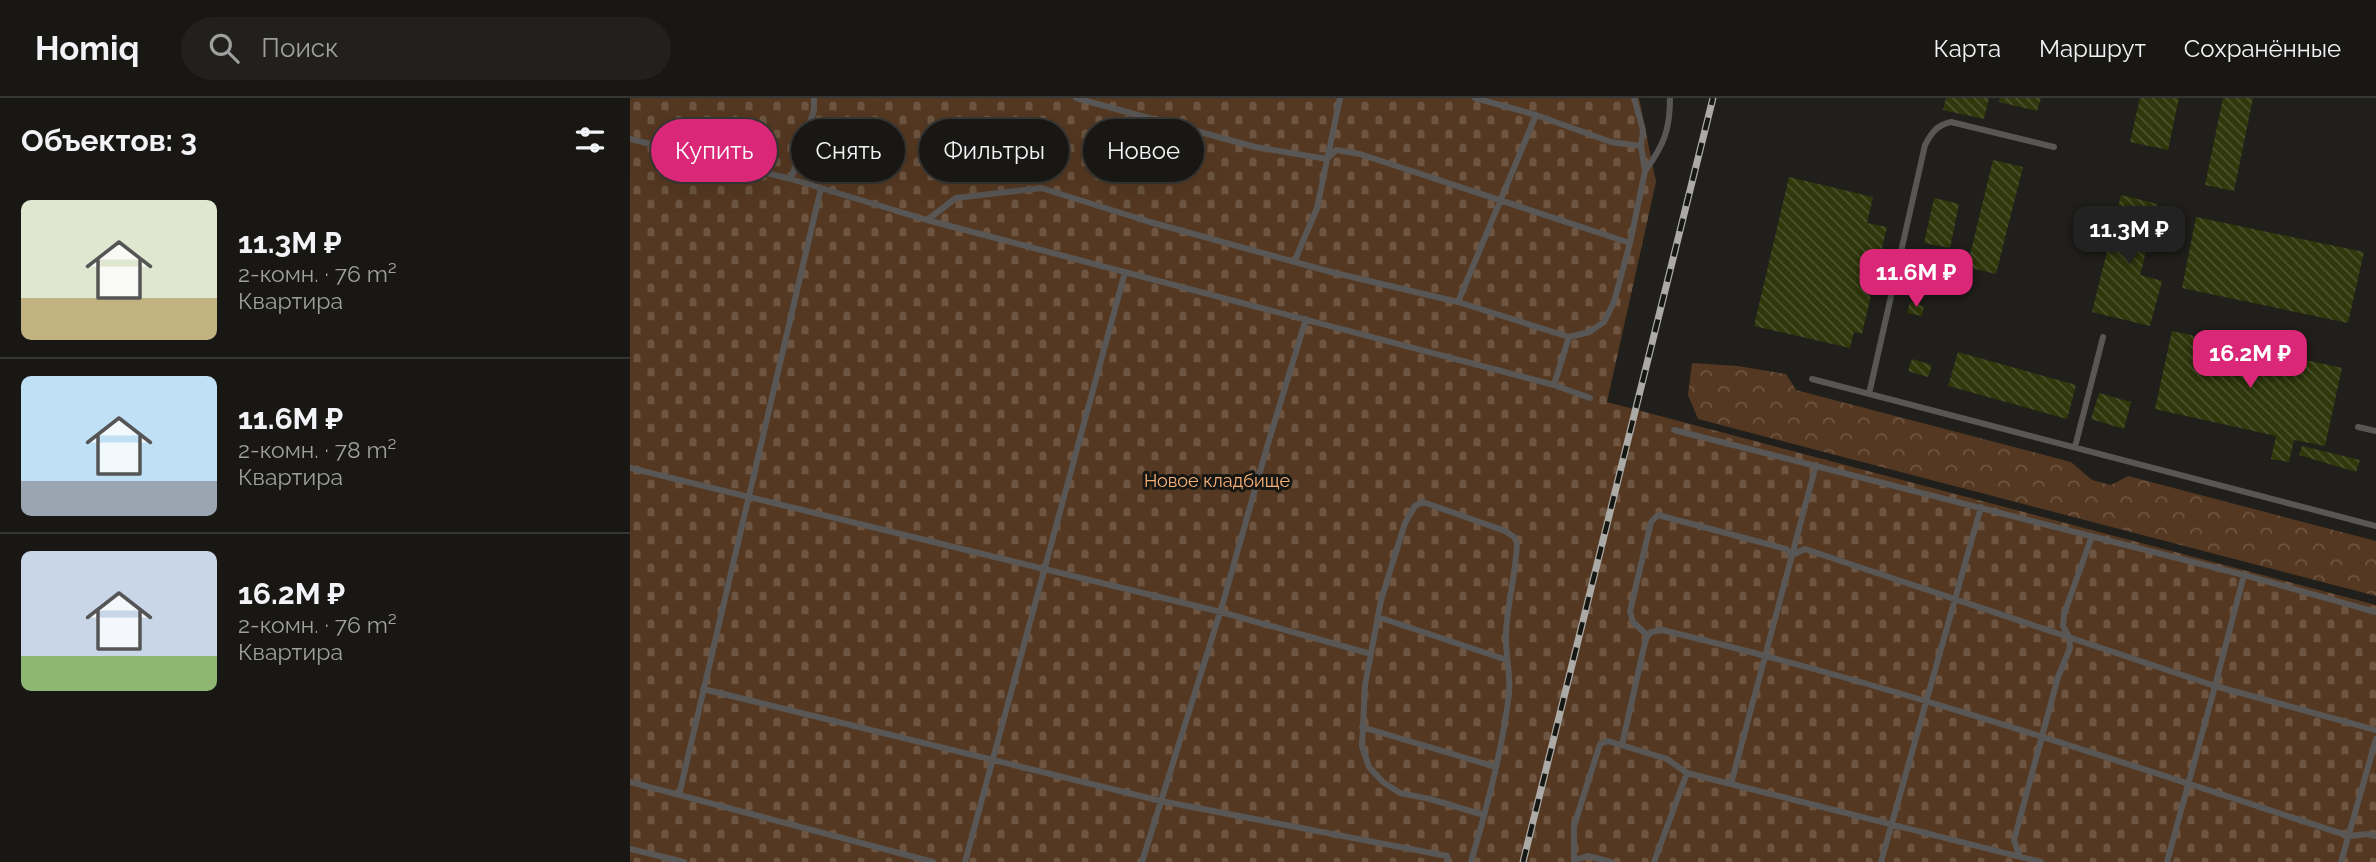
<!DOCTYPE html>
<html lang="ru">
<meta charset="utf-8">
<style>
:root{--surface:#181714;--page:#21201d;--text:#f1f3f6;--muted:#9f9fa0;--line:#363634;--accent:#db2777}
body{margin:0;font-family:Raleway,sans-serif;background:var(--page);color:var(--text);height:100vh;display:flex;flex-direction:column;font-size:26px;white-space:nowrap}
*{box-sizing:border-box;margin:0}
p{font-size:23px;color:var(--muted)}
.icon{flex:none;width:38px;height:38px;fill:none;stroke:currentColor;stroke-width:2;stroke-linecap:round;stroke-linejoin:round}
.map{position:relative;flex:1;overflow:hidden}
.drawer{display:flex;flex-direction:column;background:var(--surface);width:630px}
.drawer>*{flex:none}
.guide{position:absolute;left:21px;top:21px;width:665px;height:63px;display:flex;gap:14px}
.price{position:absolute;translate:-50% -60px;padding:0 16px;border-radius:14px;background:var(--accent);color:#fff;font-size:23px;line-height:46px;filter:drop-shadow(0 2px 4px #0008)}
.price::after{content:'';position:absolute;left:50%;top:42px;width:21px;height:16px;margin-left:-10px;background:inherit;clip-path:polygon(0 0,100% 0,50% 100%)}
.price.current{background:#222;color:#fff}
ul{padding:0;list-style:none}
li{display:flex;align-items:center;gap:21px;height:175px;padding:0 21px}
li+li{border-top:2px solid var(--line)}
li span{display:grid;place-items:center;flex:none;width:196px;height:140px;border-radius:10px;color:#555}
li>.icon{margin-inline-start:auto}
span .icon{width:84px;height:84px;fill:#fffc;stroke-width:1}
li b{font-size:30px}
h2{display:flex;justify-content:space-between;align-items:center;height:84px;padding:0 21px;font-size:30px}
.pill{padding:0 24px;border-radius:32px;background:var(--surface);box-shadow:0 7px 28px #0002,0 0 0 2px var(--line);font-size:24px;line-height:63px}
.pill.current{background:var(--accent);color:#fff}
header{display:flex;align-items:center;gap:42px;box-sizing:border-box;height:98px;padding:0 35px;background:var(--surface);border-bottom:2px solid var(--line)}
header strong{font-size:33px}
nav{display:flex;gap:38px;margin-inline-start:auto;font-size:24px}
.search{width:490px;height:63px;background:var(--page);display:flex;align-items:center;gap:18px;box-sizing:border-box;padding:0 24px;border-radius:38px;color:var(--muted);font-size:26px}
main{display:flex;flex:1;min-height:0}
.map>svg:first-child{display:block}
.forest{fill:url(#forest-crowns)}
.cemetery{fill:url(#cemetery-stones)}
.building{fill:url(#building-back-hatch)}
.lines{fill:none;stroke-linecap:round;stroke-linejoin:round}
.service{stroke:#585756;stroke-width:6}
.rail-casing{stroke:#abaaa7;stroke-width:7}
.rail{stroke:#161612;stroke-width:4.5;stroke-dasharray:13;stroke-linecap:butt}
.labels{text-anchor:middle;stroke-width:6;stroke-linejoin:round;paint-order:stroke}
.park-label{font-size:18px;fill:#f8b079;stroke:#161612}
</style>
<header>
<strong>Homiq</strong>
<div class="search"><svg class="icon" aria-label="search" viewBox="0 0 24 24"><circle cx="10" cy="10" r="6"/><path d="M15 15l6 6"/></svg>Поиск</div>
<nav><a>Карта</a><a>Маршрут</a><a>Сохранённые</a></nav>
</header>
<main>
<section class="drawer">
<h2>Объектов: 3<svg class="icon" aria-label="filters" viewBox="0 0 24 24"><path d="M4 7h16M4 17h16"/><circle cx="9" cy="7" r="2"/><circle cx="15" cy="17" r="2"/></svg></h2>
<ul>
<li><span style="background:linear-gradient(#dfe7d0 70%,#c2b280 0)"><svg class="icon" aria-label="home" viewBox="0 0 24 24"><path d="M3 11l9-7 9 7M6 9v11h12V9"/></svg></span><div><b>11.3M ₽</b><p>2-комн. · 76 m²</p><p>Квартира</p></div></li>
<li><span style="background:linear-gradient(#bfe0f5 75%,#9aa5b1 0)"><svg class="icon" aria-label="home" viewBox="0 0 24 24"><path d="M3 11l9-7 9 7M6 9v11h12V9"/></svg></span><div><b>11.6M ₽</b><p>2-комн. · 78 m²</p><p>Квартира</p></div></li>
<li><span style="background:linear-gradient(#c9d6e8 75%,#8fb573 0)"><svg class="icon" aria-label="home" viewBox="0 0 24 24"><path d="M3 11l9-7 9 7M6 9v11h12V9"/></svg></span><div><b>16.2M ₽</b><p>2-комн. · 76 m²</p><p>Квартира</p></div></li>
</ul>
</section>
<div class="map">
<svg width="1746" height="764" viewBox="0 0 1746 764">
<defs>
<pattern id="forest-crowns" width="20" height="18" patternUnits="userSpaceOnUse" patternTransform="scale(1.75)"><rect width="20" height="18" fill="#553821"/><path d="M2 6a3 3 0 1 1 6 0M12 15a3 3 0 1 1 6 0" fill="none" stroke="#6d5541"/></pattern>
<pattern id="cemetery-stones" width="16" height="16" patternUnits="userSpaceOnUse" patternTransform="scale(1.75)"><rect width="16" height="16" fill="#553821"/><path d="M2 7V4a2 2 0 0 1 4 0v3zM10 15v-3a2 2 0 0 1 4 0v3z" fill="#6d5541"/></pattern>
<pattern id="building-back-hatch" width="6" height="6" patternUnits="userSpaceOnUse" patternTransform="scale(1.75)"><rect width="6" height="6" fill="#2f370b"/><path d="M-1 5l2 2M0 0l6 6M5-1l2 2" fill="none" stroke="#4d542e"/></pattern>
</defs>
<rect width="100%" height="100%" fill="#201f1b"/>
<path class="forest" d="M 1062,265 L 1108,268 L 1156,276 L 1166,292 L 1441,364 L 1462,382 L 1481,387 L 1498,378 L 1746,443 L 1746,498 L 1068,321 L 1058,297 Z"/>
<path class="cemetery" d="M 0,0 L 1009,0 L 1026,84 L 977,304 L 1746,507 L 1746,764 L 0,764 Z"/>
<path class="building" d="M 1316,0 L 1359,0 L 1354,21 L 1313,12 Z
M 1370,0 L 1411,0 L 1407,13 L 1369,4 Z
M 1510,0 L 1549,0 L 1538,52 L 1500,44 Z
M 1593,0 L 1623,0 L 1604,93 L 1575,87 Z
M 1363,62 L 1393,69 L 1366,176 L 1337,169 Z
M 1159,79 L 1243,99 L 1237,125 L 1257,129 L 1232,236 L 1224,234 L 1220,250 L 1124,228 Z
M 1491,97 L 1528,106 L 1510,177 L 1532,183 L 1520,228 L 1462,214 Z
M 1304,100 L 1329,106 L 1320,150 L 1294,145 Z
M 1566,119 L 1734,154 L 1718,225 L 1552,190 Z
M 1280,204 L 1294,208 L 1292,218 L 1277,215 Z
M 1542,233 L 1712,270 L 1695,348 L 1664,342 L 1659,364 L 1641,361 L 1646,338 L 1525,311 Z
M 1328,254 L 1446,287 L 1437,321 L 1318,288 Z
M 1282,261 L 1302,267 L 1298,279 L 1278,273 Z
M 1469,295 L 1501,304 L 1494,331 L 1461,321 Z
M 1672,348 L 1730,362 L 1726,374 L 1669,357 Z"/>
<g class="lines">
<path class="service" d="M 446,0 L 625,49 L 697,61 L 706,52 L 730,56 L 1000,145
M 845,0 L 906,17 L 981,44 L 1011,48
M 0,41 L 161,81 L 297,122 L 326,100 L 411,90 L 520,124 L 705,175 L 828,204 L 939,239
M 1015,73 C 1034,47 1040,32 1040,0
M 161,81 L 184,12 L 184,0
M 297,122 L 924,287 L 960,300
M 665,162 L 687,110 L 710,0
M 828,204 L 906,17
M 1182,281 L 1746,428
M 924,287 L 939,239 L 959,234 L 974,224 L 984,204 L 1000,145 L 1015,73 L 1011,48 L 1013,32 L 1004,0
M 1239,296 L 1295,47 C 1302,34 1307,27 1321,24 L 1424,49
M 1728,329 L 1746,333
M 1044,332 L 1614,477 L 1746,514
M 1445,349 L 1473,239
M 0,370 L 591,514 L 741,556
M 1614,477 L 1585,588 L 1746,632
M 748,519 L 877,562
M 1018,538 L 1003,524 L 1000,513 L 1021,424 L 1028,417 L 1156,451 L 1162,457 L 1175,451 L 1585,588 L 1537,764
M 73,591 L 531,703 L 817,758 L 817,764
M 732,629 L 866,669
M 992,647 L 1016,540 L 1021,534 L 1032,532 C 1265,587 1491,664 1719,738 L 1738,736 L 1746,738
M 0,684 L 303,764
M 1101,686 L 1186,367
M 49,697 L 191,90
M 0,751 L 54,764
M 1390,759 L 1384,742 L 1428,579 L 1440,550 L 1439,539 L 1433,528 L 1434,516 L 1462,438
M 945,762 L 958,758 L 981,764
M 335,764 L 495,174
M 512,764 L 592,508 L 639,342 L 676,221
M 841,764 C 857,709 872,653 879,596 C 881,576 875,556 876,536 C 877,506 886,476 887,445 L 884,439 L 875,433 L 793,404 L 785,408 L 775,425 L 751,502 L 735,587 L 732,648 L 739,669 L 753,684 L 770,695 L 800,701 L 854,717
M 944,764 L 944,728 L 970,646 L 978,643 L 1037,661 L 1057,675 L 1411,764
M 1024,764 L 1057,675
M 1251,764 L 1351,409
M 1711,764 L 1746,641"/>
<g class="rail-casing">
<path id="rail" d="M 893,764 L 1083,0"/>
</g>
<use href="#rail" class="rail"/>
</g>
<g class="labels">
<g class="park-label">
<text x="587" y="389">Новое кладбище</text>
</g>
</g>
</svg>
<b class="price current" style="left:1499px;top:168px">11.3M ₽</b>
<b class="price" style="left:1286px;top:211px">11.6M ₽</b>
<b class="price" style="left:1620px;top:292px">16.2M ₽</b>
<div class="guide">
<a class="pill current">Купить</a>
<a class="pill">Снять</a>
<a class="pill">Фильтры</a>
<a class="pill">Новое</a>
</div>
</div>
</main>
